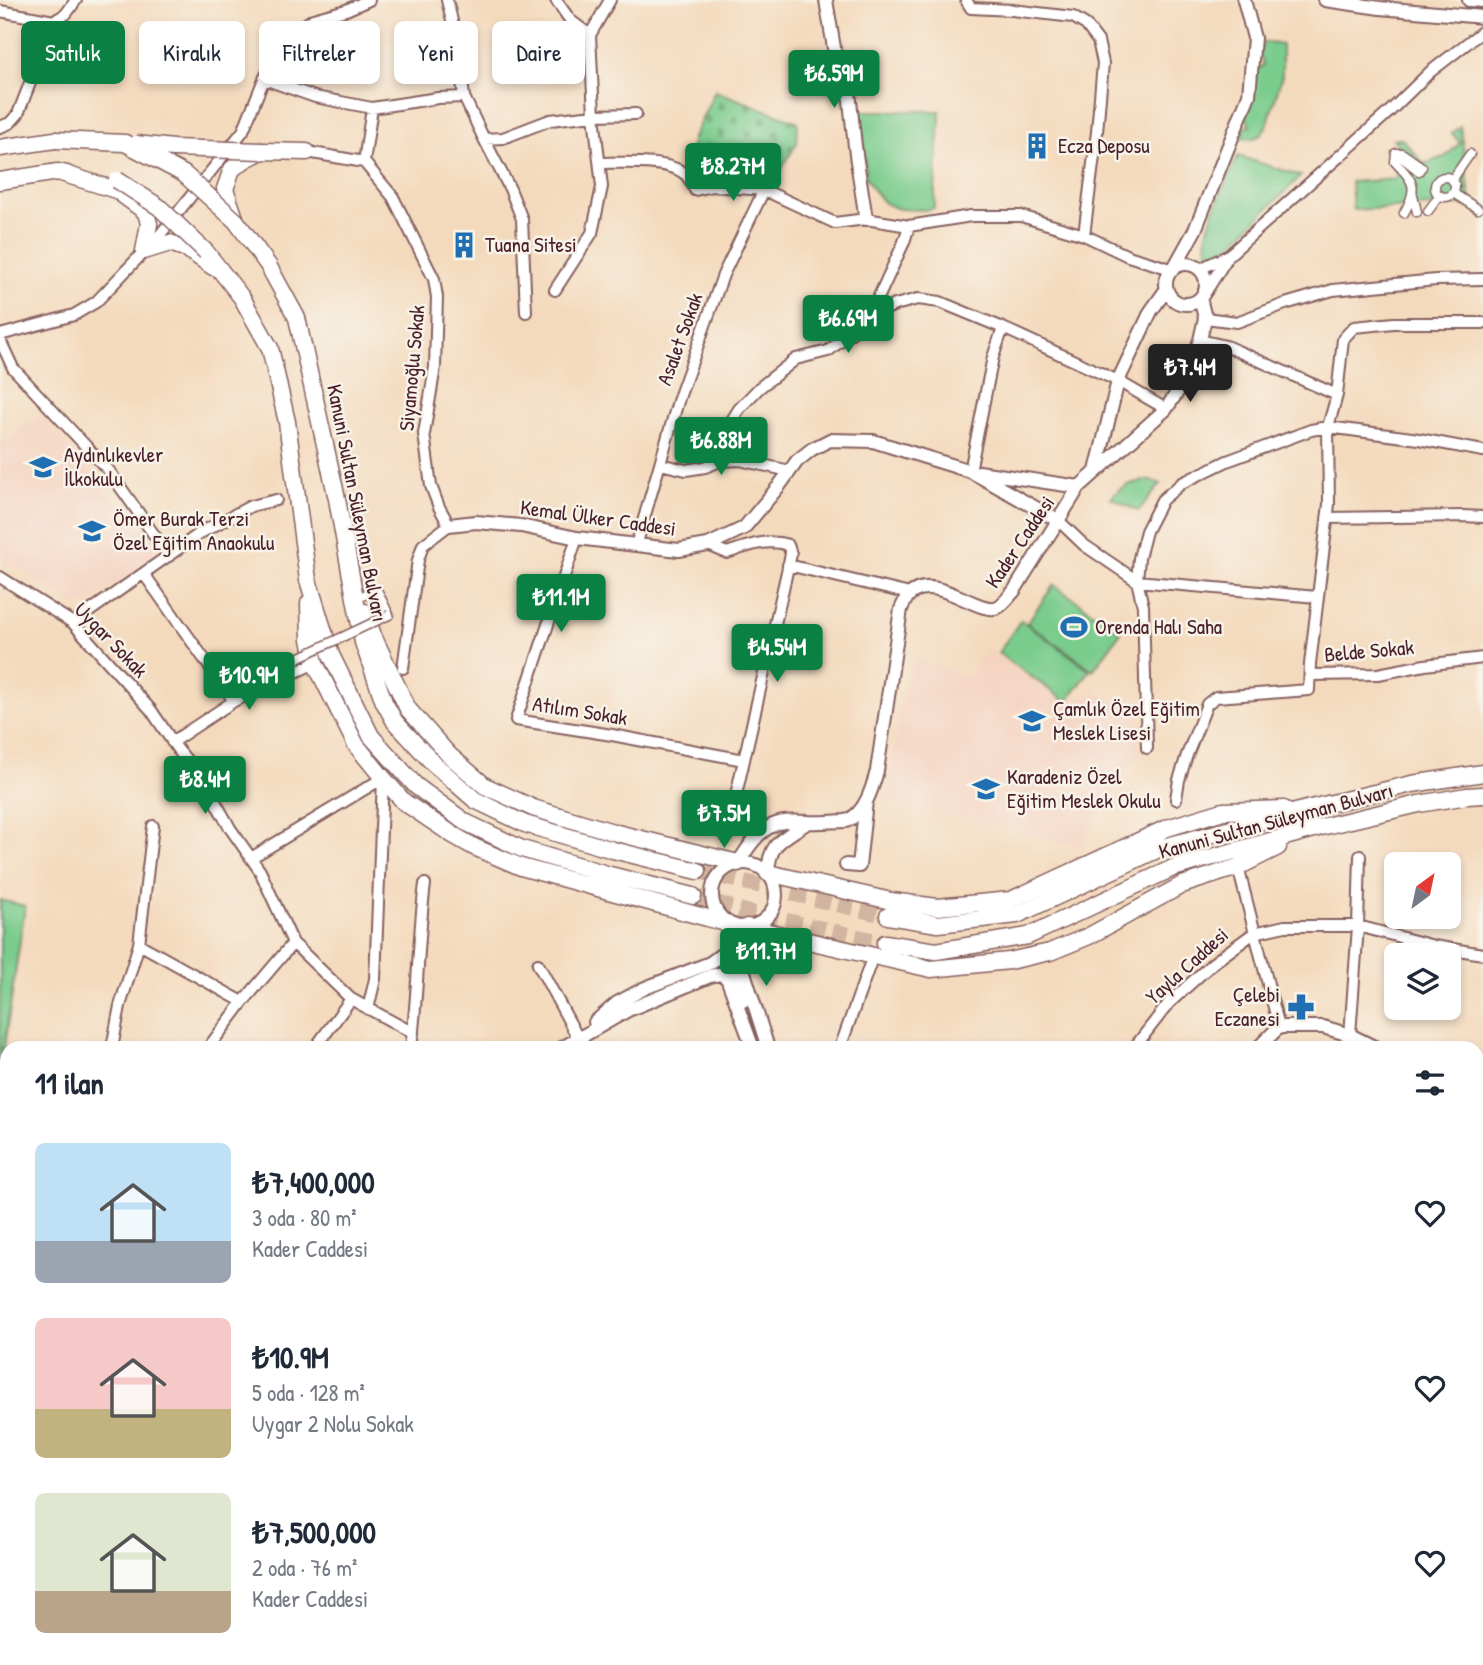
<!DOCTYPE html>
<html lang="tr">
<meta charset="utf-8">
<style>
:root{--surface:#fff;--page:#f6f6f7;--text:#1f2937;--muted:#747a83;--accent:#0b8043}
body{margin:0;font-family:"Patrick Hand",sans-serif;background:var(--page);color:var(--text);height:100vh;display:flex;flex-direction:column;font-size:26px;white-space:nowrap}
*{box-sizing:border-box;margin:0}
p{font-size:23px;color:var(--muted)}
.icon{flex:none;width:38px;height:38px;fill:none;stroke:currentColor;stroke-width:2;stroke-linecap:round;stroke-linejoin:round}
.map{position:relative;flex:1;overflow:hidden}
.sheet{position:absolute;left:0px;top:1041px;width:1484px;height:625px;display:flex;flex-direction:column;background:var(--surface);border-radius:21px 21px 0 0;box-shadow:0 4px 10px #0003}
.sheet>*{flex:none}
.guide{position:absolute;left:21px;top:21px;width:700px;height:63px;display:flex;gap:14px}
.needle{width:46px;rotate:33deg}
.buttons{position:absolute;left:1384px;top:852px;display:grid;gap:14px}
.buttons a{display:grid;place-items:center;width:77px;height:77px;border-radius:10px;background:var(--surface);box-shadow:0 4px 10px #0003;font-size:35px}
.price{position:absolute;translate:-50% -60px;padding:0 16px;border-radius:7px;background:var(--accent);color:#fff;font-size:23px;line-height:46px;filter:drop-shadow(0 2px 4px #0008)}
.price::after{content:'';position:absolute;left:50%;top:42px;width:21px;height:16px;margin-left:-10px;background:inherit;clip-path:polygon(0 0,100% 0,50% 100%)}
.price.selected{background:#222;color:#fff}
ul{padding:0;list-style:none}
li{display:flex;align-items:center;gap:21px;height:175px;padding:0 35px}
li span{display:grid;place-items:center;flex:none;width:196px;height:140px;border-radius:10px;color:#555}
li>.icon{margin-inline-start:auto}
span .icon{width:84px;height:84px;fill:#fffc;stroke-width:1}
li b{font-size:30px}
h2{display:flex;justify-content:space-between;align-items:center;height:84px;padding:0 35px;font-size:30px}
.pill{padding:0 24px;border-radius:10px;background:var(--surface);box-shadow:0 4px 10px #0003;font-size:24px;line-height:63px}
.pill.selected{background:var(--accent);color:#fff}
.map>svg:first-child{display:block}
.built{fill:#f5d3c1}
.green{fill:#7acc8d;stroke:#62765c;stroke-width:2}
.cemetery{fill:url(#cemetery-stones);stroke:#62765c;stroke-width:2}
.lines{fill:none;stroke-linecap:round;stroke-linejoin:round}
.primary-tunnel{stroke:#d2b5a0;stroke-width:16;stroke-dasharray:16 8;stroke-linecap:butt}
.pedestrian-casing{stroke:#86605e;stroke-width:11}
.minor-casing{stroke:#86605e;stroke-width:14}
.tertiary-casing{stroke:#86605e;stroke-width:16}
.primary-casing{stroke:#86605e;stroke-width:19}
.pedestrian{stroke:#fff;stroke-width:8}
.minor{stroke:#fff;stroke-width:10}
.tertiary{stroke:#fff;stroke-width:12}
.primary{stroke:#fff;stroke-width:16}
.pedestrian-bridge-casing{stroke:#86605e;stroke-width:11;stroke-linecap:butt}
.primary-bridge-casing{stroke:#86605e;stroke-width:19;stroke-linecap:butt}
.pedestrian-bridge{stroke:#fff;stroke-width:8}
.primary-bridge{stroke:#fff;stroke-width:16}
.labels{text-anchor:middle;stroke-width:5;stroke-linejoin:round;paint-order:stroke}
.poi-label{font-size:21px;fill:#4a1f2b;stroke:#f7f3e8;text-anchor:start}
.street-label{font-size:21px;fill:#4a1f2b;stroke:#f7f3e8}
</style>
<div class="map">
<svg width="1483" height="1665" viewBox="0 0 1483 1665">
<defs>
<pattern id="cemetery-stones" width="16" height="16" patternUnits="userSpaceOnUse" patternTransform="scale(1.75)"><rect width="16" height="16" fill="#7acc8d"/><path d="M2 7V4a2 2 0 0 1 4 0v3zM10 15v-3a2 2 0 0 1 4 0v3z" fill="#66a573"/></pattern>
</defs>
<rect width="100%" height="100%" fill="#f7f3e8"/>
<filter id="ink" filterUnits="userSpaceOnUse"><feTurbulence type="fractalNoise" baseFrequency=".0143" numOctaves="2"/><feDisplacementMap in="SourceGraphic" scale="14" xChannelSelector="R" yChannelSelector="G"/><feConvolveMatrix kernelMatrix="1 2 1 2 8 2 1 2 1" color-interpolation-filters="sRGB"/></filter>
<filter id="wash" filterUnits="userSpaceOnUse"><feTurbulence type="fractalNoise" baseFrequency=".00686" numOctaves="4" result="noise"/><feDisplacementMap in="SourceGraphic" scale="28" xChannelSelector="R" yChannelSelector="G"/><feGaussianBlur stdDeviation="1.57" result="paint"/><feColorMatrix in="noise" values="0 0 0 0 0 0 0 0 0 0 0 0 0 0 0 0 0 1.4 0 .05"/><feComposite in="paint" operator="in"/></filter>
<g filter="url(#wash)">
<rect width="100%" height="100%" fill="#f4dabd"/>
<path class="built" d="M 42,413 L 104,489 L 128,515 L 153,548 L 156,557 L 82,606 L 71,603 L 54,589 L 0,557 L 0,445 Z
M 988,648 L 1068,703 L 1093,691 L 1141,716 L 1140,752 L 1108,800 L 1079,846 L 886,800 L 899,714 L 911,657 L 968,676 Z"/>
<path class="green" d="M 1263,42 L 1282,45 L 1282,75 L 1267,126 L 1261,135 L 1252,139 L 1242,138 L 1244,128 L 1250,125 L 1246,117 L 1258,67 L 1262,67 L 1263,62 L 1259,54 Z
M 860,111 L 940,111 L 939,139 L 938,143 L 934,208 L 924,210 L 899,209 L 884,203 L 874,191 L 866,178 Z
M 1460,126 L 1471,204 L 1353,210 L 1351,182 L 1396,179 L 1395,162 L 1404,151 L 1393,139 L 1402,139 L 1424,164 L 1445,157 L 1460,143 L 1452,133 Z
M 1238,156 L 1301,176 L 1229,246 L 1216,253 L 1208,252 C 1199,231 1229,178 1238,156 Z
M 1143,481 L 1153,481 L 1161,484 L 1138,511 L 1111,498 C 1120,487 1130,483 1143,481 Z
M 1054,585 L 1121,632 L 1093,670 L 1027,623 Z
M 1021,620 L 1090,670 L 1067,702 L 998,653 Z
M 0,900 L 25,906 L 0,1074 Z
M 1483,1280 L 1483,1368 L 1477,1374 L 1477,1284 Z
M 1483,1609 L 1483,1647 L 1477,1643 L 1477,1618 Z"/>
<path class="cemetery" d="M 715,91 L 798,122 L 797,143 L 772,185 L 695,180 L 690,177 L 692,140 Z"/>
</g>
<g filter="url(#ink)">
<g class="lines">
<path class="primary-tunnel" d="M 698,871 L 888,916
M 693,896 L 746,912 L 885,943"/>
<g class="pedestrian-casing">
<path id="pedestrian" d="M 1396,153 L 1395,162 C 1415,182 1418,188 1404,213
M 1419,171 L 1396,153 L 1402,153 L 1422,167
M1435 187a10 10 0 1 1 20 0a10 10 0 1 1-20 0Z
M 1452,180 L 1470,154
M 1453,193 L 1478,209
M 1413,195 L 1417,212
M 1428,211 L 1440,195
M 359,597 L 377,590 L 389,615"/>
</g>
<g class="minor-casing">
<path id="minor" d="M 447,0 L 457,42 L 464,97
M 556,0 L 570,20 L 590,35
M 966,0 L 971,8 L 1012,10 L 1073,17 L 1086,25 L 1098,41 L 1103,63 L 1097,132 L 1084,235
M 0,11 L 54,21
M 264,79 L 315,97 L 372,108 L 438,98 L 464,97 L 484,139 L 503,138 L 550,120 L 594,115 L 636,114
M 0,127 L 10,123 L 18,114 L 54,21 L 66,14 L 76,0
M 484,139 L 510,189 L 522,219 L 526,312
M 307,152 L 364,162 L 393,197 L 434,279 L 437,297 L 435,367 L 424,434 L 431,486 L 439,507 L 449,525 L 423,545 L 418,560 L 403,668
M 364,162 L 372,108
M 600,163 C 621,163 672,159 687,176 C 690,180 693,186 695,190 L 712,186 L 764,190 L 835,223 L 866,219 L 909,226 L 971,216 L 1021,216 L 1084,235 L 1128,256 L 1171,269
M 1200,269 L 1229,255
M 555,290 L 592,233 L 602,187 L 594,115 L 590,35 L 610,0
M 1205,293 L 1229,255 L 1389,112 L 1430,72 L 1483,31
M 869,318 L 904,242 L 909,226
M 1205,318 L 1237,322 L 1285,304 L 1333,290 L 1436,280 L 1483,279
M 0,335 L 74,315 L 96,302 L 159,236 L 243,131 L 264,79 L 280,51 L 295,32 L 313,19 L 346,10 L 369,0
M 0,340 L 13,368 L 109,471 L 169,556
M 1200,340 L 1226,346 L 1337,395
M 720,461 L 724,433 L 739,409 L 759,388 L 796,359 L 828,351 L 877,313 L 895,305 L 918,299 L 940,302 L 1003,328 L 1118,381 L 1166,409
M 660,464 L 686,470 L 705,467 L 720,461 L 740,460 L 790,471
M 970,471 L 993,357 L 1003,328
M 1327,518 L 1463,516 L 1483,517
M 1059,521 L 1084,545 L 1137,581 L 1317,597
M 577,538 L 516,720 L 612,735 L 744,760
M 708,545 L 727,553 C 748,546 766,538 788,545 L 791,554 L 736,795
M 636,546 L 679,398 L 723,275 L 764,190
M 788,565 L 910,594
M 144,574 L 234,701
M 0,577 L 73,623 L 151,710 L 178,750 L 202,778 L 230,828 L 260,871 L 293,943 L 351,999 L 413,1033
M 73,623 L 202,532 L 251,506 L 276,500
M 1311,675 L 1378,674 L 1425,665 L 1483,658
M 172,742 L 234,701 L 315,663
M 1147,748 L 1143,606 L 1137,581 L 1139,558 L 1146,531 L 1162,500 L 1182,483 L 1227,461 L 1311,430 L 1328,427 L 1419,439 L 1483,451
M 1176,799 L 1179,780 L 1187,755 L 1207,704 L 1216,697 L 1309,690 L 1310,664 L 1329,504 L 1328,427 L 1337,395 L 1343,339 L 1354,327 L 1394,323 L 1483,323
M 251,858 L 383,778
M 1238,867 L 1279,1027
M 139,944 L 243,1002
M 538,964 L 578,1038
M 368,1009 L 375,979 L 383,778
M 112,1048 L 120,1006 L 139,944 L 153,826
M 208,1048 L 243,1002 L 293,943
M 315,1048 L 351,999
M 411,1048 C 418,994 418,938 425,884
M 840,1048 L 870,964
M 1134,1048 L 1169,1003 L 1213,963 L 1254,933 L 1285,926 L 1358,926 L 1434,946 L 1483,954
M 1347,1048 L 1350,1035 L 1358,926 L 1360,856
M 0,1120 L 7,1123
M 0,1367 L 7,1377
M 0,1546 L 7,1540
M 0,1610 L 7,1616
M 58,1659 L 65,1665
M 1240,1659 L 1241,1665
M 1469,1659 L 1480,1665
M 133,1665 L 136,1659
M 435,1665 L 438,1659
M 584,1665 L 611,1660 L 691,1665
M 808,1665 L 809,1659"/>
</g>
<g class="tertiary-casing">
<path id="tertiary" d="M 826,0 L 835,54 L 849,92 L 856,155 L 866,219
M 1325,0 L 1380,8 L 1483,17
M 1469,0 L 1483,1
M1166 284a20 20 0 1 1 40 0a20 20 0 1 1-40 0Z
M 1175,266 L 1195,230 L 1249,95 L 1254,38 L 1244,0
M 1096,471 L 1118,381 L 1151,311 L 1166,290
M 979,472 L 1079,487
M 449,525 L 476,522 L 521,526 L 577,538 L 679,550 L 708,545 L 744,528 L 779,486 L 797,461 L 812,449 L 830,440 L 873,441 L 970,471 L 1059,521
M712 895a32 32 0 1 1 64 0a32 32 0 1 1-64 0Z
M 738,863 C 746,851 754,837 766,829 C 779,820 793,821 808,822 C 821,823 834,821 846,821 C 865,814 872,789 877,771 L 901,609 C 903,605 906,598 909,595 C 935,571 979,616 998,607 C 1004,604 1009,596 1014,591 L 1079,487 L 1166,409 L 1186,379 L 1200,340 L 1205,318 L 1200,298
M 846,865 L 859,866 L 866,801
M 768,873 C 769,841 784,839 808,822
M 726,923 L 729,949 L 743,1001
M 747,927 L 744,945 L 743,969 L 768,1048
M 595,1022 L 617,1003 L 645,988 L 710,963 L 729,949
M 562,1048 L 628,1010 L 710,976 L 720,974 L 727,978 L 753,1048
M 1258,1048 L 1279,1027 L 1323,1027 L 1350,1035 L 1376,1048
M 1477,1090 L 1483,1092
M 0,1277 L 7,1270
M 551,1665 L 553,1659
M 566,1665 L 568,1659"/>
</g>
<g class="primary-casing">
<path id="primary" d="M 0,148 L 55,140
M 58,172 L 116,190 L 146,212 L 149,224 L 144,251 L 170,243 L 187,249 L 213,267
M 0,181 L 58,172 L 67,174
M 236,221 L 225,189 L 232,169 L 246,159 L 262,151 L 307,152
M 206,252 L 242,298 L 270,348 L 287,422 L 308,580 L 331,655 L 371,736 L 416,786 L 465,822 L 522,849 L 610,875 L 693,896
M 268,265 L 297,318 L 337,499 L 363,642 L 384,702 L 395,722 L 433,763 L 475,800 L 525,824 L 613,850 L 698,871
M 309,603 L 310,639 L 315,663 L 356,745 L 383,778 L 404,802 L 453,835 L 474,847 L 521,867 L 726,923
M 365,612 L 374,638 L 408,709 L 449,755 L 485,786 L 533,808 L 613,832 L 738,863
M 768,873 L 891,901 L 937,907 L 1011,900 L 1167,828 L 1223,811 L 1284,809
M 888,916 L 938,924 L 1017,915 L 1163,847 L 1311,808 L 1412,784 L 1483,773
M 747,927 L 931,969 L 1009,961 L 1050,952 L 1089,936 L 1182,885 L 1238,867 L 1278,847
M 885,943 L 936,951 L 1028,936 L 1173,868 L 1321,827 L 1419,804 L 1467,796 L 1483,795"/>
</g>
<use href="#pedestrian" class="pedestrian"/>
<use href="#minor" class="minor"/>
<use href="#tertiary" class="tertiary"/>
<use href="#primary" class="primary"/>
<g class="pedestrian-bridge-casing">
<path id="pedestrian-bridge" d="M 298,658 L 389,615"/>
</g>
<g class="primary-bridge-casing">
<path id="primary-bridge" d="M 55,140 L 125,143 L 184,174 L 236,221 L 268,265
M 136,144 L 173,148 L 262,151
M 117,180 L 159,207 L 206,252"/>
</g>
<use href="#pedestrian-bridge" class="pedestrian-bridge"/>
<use href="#primary-bridge" class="primary-bridge"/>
</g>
</g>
<defs>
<g id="building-bare" transform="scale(2.1)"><path d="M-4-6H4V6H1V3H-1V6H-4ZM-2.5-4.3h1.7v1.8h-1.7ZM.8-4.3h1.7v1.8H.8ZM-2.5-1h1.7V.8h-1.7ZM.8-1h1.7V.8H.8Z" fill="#1f6fb2" stroke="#f7f3e8" stroke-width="2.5" paint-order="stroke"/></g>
<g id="school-bare" transform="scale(2.1)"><path d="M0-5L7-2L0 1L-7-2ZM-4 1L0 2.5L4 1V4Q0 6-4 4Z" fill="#1f6fb2" stroke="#f7f3e8" stroke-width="2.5" paint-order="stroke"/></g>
<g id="stadium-bare" transform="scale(2.1)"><path d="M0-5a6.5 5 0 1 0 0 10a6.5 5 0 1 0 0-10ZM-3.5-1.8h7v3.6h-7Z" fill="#1f6fb2" stroke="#f7f3e8" stroke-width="2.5" paint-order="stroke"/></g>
<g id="pharmacy-bare" transform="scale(2.1)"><path d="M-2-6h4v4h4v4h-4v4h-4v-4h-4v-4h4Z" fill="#1f6fb2" stroke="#f7f3e8" stroke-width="2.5" paint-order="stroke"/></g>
</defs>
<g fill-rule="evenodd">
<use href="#building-bare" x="1037" y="146"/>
<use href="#building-bare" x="464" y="245"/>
<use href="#school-bare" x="43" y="467"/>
<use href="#school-bare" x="92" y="531"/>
<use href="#stadium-bare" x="1074" y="627"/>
<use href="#school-bare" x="1032" y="721"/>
<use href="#school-bare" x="986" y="789"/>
<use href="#pharmacy-bare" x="1301" y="1007"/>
</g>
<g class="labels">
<g class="poi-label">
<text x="1058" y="153">Ecza Deposu</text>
<text x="485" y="252">Tuana Sitesi</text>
<text x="64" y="462">Aydınlıkevler<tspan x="64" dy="24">İlkokulu</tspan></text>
<text x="113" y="526">Ömer Burak Terzi<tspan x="113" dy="24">Özel Eğitim Anaokulu</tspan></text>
<text x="1095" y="634">Orenda Halı Saha</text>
<text x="1053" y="716">Çamlık Özel Eğitim<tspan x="1053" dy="24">Meslek Lisesi</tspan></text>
<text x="1007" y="784">Karadeniz Özel<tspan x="1007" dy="24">Eğitim Meslek Okulu</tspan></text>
<text x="1280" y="1002" text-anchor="end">Çelebi<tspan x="1280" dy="24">Eczanesi</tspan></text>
</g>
<g class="street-label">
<text transform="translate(680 339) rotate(-70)" y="7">Asalet Sokak</text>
<text transform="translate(412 368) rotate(-85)" y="7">Siyamoğlu Sokak</text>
<text transform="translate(357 503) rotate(79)" y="7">Kanuni Sultan Süleyman Bulvarı</text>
<text transform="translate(598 518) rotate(8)" y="7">Kemal Ülker Caddesi</text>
<text transform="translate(1020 542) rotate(-56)" y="7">Kader Caddesi</text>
<text transform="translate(111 640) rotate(46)" y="7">Uygar Sokak</text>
<text transform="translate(1369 651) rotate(-5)" y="7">Belde Sokak</text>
<text transform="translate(580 711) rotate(9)" y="7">Atılım Sokak</text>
<text transform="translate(1276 821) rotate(-15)" y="7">Kanuni Sultan Süleyman Bulvarı</text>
<text transform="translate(1187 966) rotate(-42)" y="7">Yayla Caddesi</text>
</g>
</g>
</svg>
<div class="buttons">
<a><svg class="needle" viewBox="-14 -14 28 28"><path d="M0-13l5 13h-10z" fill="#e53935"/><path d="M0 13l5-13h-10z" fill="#747a83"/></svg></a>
<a><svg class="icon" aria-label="layers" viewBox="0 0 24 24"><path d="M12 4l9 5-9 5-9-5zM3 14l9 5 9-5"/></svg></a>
</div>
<b class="price" style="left:834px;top:110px">₺6.59M</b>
<b class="price" style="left:733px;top:203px">₺8.27M</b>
<b class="price" style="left:848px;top:355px">₺6.69M</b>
<b class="price selected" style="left:1190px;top:404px">₺7.4M</b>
<b class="price" style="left:721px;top:477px">₺6.88M</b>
<b class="price" style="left:561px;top:634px">₺11.1M</b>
<b class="price" style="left:777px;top:684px">₺4.54M</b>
<b class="price" style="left:249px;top:712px">₺10.9M</b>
<b class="price" style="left:205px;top:816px">₺8.4M</b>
<b class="price" style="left:724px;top:850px">₺7.5M</b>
<b class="price" style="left:766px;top:988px">₺11.7M</b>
<div class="guide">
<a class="pill selected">Satılık</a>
<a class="pill">Kiralık</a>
<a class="pill">Filtreler</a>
<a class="pill">Yeni</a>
<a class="pill">Daire</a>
</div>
<section class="sheet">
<h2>11 ilan<svg class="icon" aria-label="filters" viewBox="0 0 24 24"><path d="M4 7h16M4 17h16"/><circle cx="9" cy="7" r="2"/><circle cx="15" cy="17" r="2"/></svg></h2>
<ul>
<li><span style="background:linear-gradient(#bfe0f5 70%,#9aa5b1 0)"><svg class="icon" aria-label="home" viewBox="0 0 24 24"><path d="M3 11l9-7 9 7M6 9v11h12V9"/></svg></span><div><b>₺7,400,000</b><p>3 oda · 80 m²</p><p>Kader Caddesi</p></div><svg class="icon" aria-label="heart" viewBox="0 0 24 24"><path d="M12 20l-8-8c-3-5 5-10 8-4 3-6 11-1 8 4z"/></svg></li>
<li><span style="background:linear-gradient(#f6c9c9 65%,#c2b280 0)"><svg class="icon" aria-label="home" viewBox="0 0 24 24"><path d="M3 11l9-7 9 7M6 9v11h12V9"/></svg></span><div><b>₺10.9M</b><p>5 oda · 128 m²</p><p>Uygar 2 Nolu Sokak</p></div><svg class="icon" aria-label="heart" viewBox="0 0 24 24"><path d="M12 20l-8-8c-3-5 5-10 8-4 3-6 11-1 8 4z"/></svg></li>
<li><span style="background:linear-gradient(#dfe7d0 70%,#b9a48a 0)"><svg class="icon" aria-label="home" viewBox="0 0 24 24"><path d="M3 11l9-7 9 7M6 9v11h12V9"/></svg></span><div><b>₺7,500,000</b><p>2 oda · 76 m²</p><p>Kader Caddesi</p></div><svg class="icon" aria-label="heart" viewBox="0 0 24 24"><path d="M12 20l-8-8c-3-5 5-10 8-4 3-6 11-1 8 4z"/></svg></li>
</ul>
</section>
</div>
